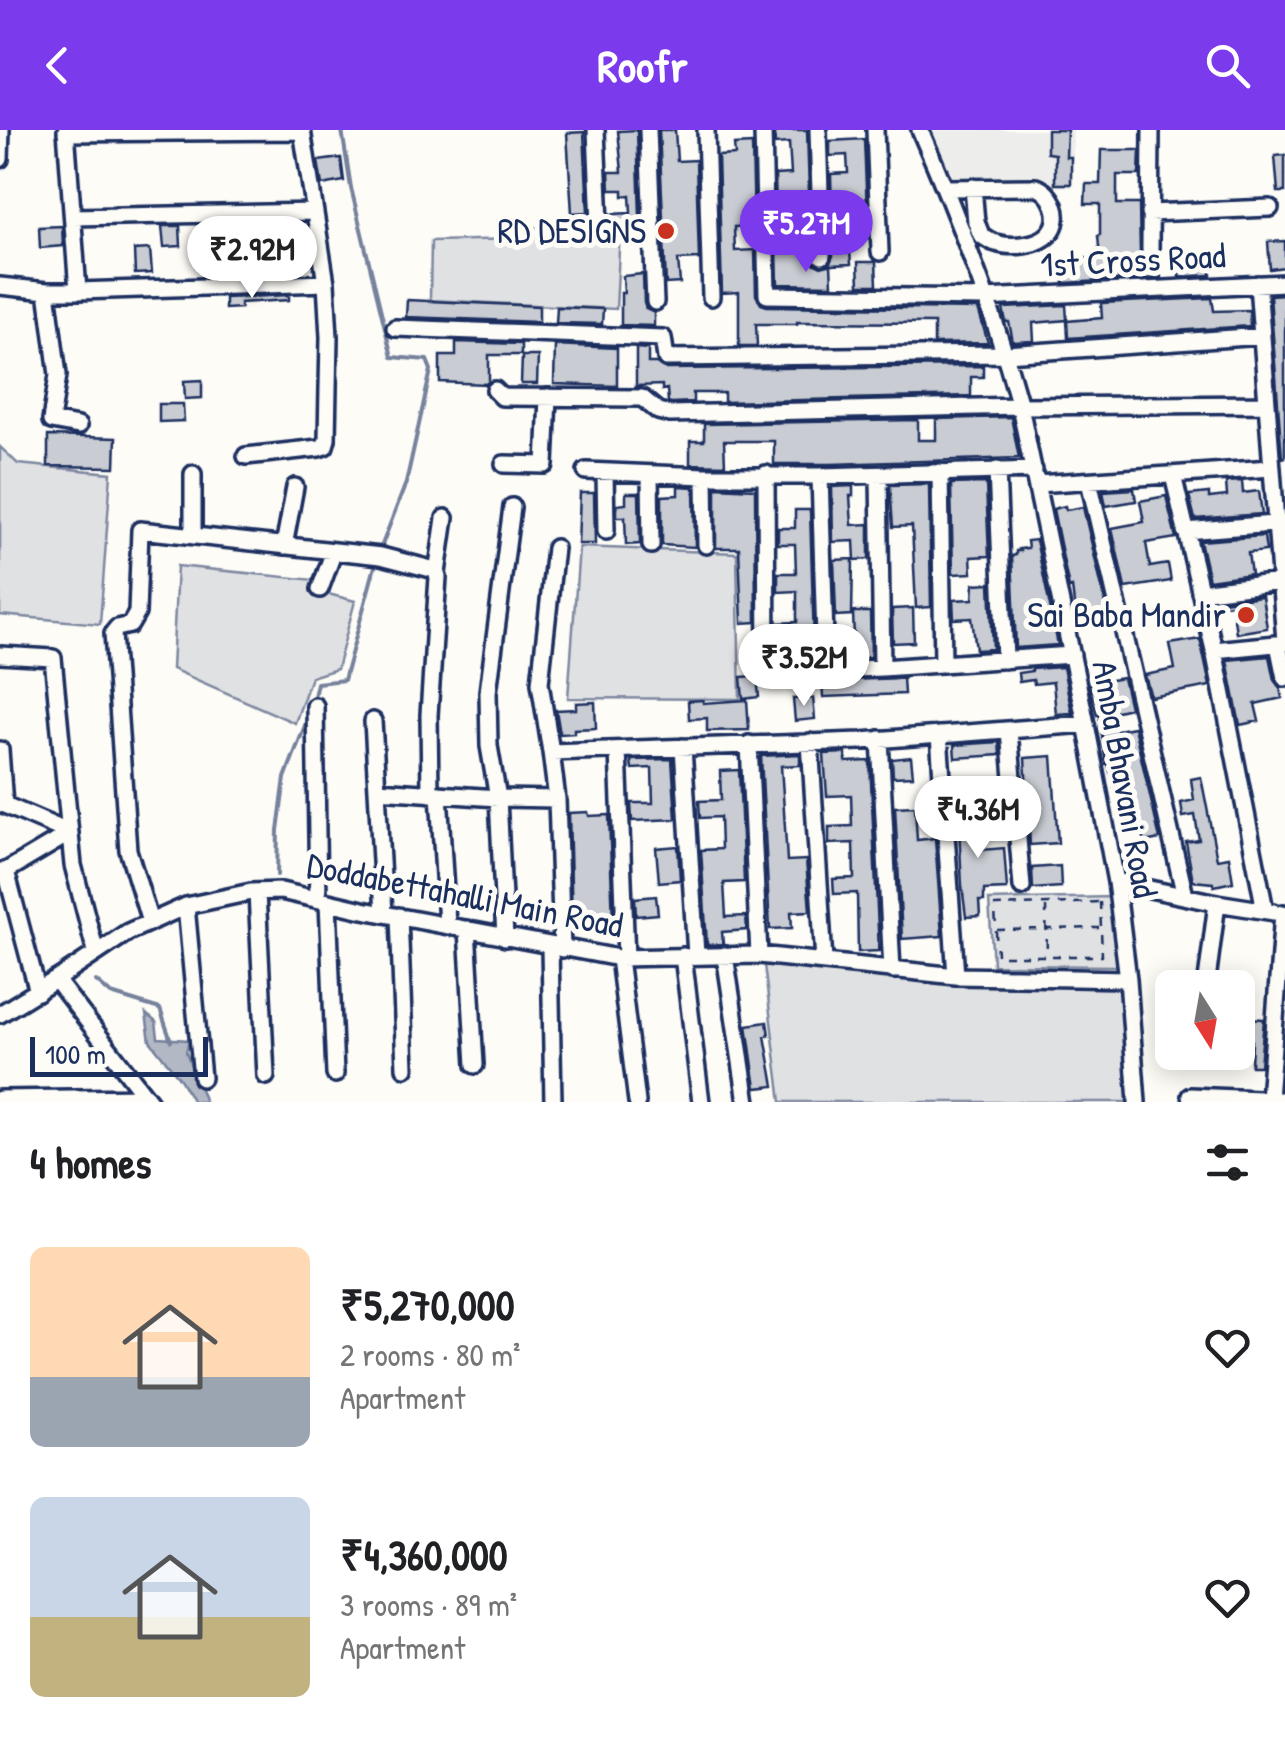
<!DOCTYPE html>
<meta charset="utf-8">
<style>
:root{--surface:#fff;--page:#f2f2f2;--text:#202124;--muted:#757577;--accent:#7c3aed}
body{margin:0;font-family:"Patrick Hand",sans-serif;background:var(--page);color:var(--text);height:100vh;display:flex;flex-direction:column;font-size:38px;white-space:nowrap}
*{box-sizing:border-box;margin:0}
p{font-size:32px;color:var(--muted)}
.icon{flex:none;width:55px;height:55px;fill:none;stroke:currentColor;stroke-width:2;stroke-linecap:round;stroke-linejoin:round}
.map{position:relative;height:972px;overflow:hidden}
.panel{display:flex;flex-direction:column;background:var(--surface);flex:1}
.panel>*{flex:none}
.needle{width:65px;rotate:169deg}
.tools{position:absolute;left:1155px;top:840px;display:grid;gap:20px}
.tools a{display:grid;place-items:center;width:100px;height:100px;border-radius:15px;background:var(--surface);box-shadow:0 5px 25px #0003;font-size:50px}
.scale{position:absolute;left:30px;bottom:25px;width:178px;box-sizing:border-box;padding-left:10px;border:5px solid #1b2f5e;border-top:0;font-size:28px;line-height:35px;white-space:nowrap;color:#1b2f5e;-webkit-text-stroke:8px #fdfcf7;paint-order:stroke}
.price{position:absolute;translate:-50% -85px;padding:0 22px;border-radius:35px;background:#fff;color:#222;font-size:32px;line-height:65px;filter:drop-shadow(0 2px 5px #0008)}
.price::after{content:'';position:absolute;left:50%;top:60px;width:30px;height:22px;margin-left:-15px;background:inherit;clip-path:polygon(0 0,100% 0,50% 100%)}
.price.active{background:var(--accent);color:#fff}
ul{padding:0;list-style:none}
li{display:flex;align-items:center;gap:30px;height:250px;padding:0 30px}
li span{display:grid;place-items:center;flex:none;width:280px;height:200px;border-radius:15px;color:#555}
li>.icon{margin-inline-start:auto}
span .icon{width:120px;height:120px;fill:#fffc;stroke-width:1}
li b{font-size:42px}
h2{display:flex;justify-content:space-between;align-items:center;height:120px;padding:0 30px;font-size:42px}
header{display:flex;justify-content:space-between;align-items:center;height:130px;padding:0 30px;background:var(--accent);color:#fff;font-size:45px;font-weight:800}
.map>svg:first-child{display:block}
.built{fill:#edeeec}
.green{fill:#e0e1e3;stroke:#7e88a0;stroke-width:2.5}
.water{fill:#b3b8c5;stroke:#76819c;stroke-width:2.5}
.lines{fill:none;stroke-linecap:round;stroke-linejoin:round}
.stream{stroke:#76819c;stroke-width:4}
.building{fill:#c9ccd3;stroke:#1b2f5e;stroke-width:2.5}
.minor-casing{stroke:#1b2f5e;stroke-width:22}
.path{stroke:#1b2f5e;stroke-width:2.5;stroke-dasharray:8 8;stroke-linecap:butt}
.minor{stroke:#fdfcf7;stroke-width:15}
.poi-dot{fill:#c8321e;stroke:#fdfcf7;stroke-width:4}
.labels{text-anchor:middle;stroke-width:10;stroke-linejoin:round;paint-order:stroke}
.poi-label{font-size:35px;fill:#1b2f5e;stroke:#fdfcf7;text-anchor:end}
.street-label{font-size:35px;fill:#1b2f5e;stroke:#fdfcf7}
</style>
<header><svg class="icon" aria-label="back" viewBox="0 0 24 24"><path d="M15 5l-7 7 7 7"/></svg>Roofr<svg class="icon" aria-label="search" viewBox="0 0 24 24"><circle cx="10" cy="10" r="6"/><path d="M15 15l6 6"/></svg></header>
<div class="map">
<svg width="1285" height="972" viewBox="0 0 1285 972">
<rect width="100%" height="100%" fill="#fdfcf7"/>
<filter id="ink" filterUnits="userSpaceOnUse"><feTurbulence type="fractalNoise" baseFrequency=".01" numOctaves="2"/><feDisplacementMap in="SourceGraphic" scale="20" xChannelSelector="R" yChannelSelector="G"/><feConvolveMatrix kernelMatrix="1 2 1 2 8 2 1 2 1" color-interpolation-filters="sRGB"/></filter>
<g filter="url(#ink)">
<path class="built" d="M 930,0 L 1073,0 L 1072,57 L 952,51 Z"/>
<path class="green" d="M 526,97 L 620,100 L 616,179 L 430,170 L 431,111 L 526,109 Z
M 0,317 L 18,334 L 111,343 L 100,494 L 0,485 Z
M 579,417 L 737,423 L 740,569 L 568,568 Z
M 177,436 L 315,450 L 313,460 L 355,471 L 337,539 L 311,547 L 295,593 L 172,539 Z
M 1111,767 L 1118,836 L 993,835 L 989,770 Z
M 764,835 L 962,853 L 1122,858 L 1130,972 L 781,972 Z"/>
<path class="water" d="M 146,884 L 156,892 L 158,908 L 189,910 L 186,922 L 205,972 L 193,972 L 180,949 L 150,911 Z"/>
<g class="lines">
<path class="stream" d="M 342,0 L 351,58 L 392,227 L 427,230 L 431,240 L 406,353 L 380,420
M 313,571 L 317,553 L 344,550 L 377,429
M 277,745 L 278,700 L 285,648 L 309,585
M 96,851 L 111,864 L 160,879 L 171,911"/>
</g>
<path class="building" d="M 637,0 L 641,114 L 625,114 L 624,94 L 611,95 L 611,84 L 631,83 L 630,65 L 623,66 L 623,60 L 610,60 L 609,42 L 622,42 L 618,1 Z
M 659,0 L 675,0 L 677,31 L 696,30 L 699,129 L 678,130 L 680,153 L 666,154 Z
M 774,0 L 807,0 L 811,126 L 813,133 L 821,137 L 829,135 L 833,126 L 831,44 L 848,43 L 847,25 L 830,26 L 830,11 L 864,9 L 868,108 L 849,109 L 851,134 L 831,135 L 832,155 L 778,154 L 775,45 L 791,44 L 789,13 L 775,14 Z
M 1047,0 L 1067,0 L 1066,27 L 1071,27 L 1071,54 L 1055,54 L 1055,24 L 1047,23 Z
M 584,2 L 588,82 L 572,83 L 567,3 Z
M 752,14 L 754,96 L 734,97 L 735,121 L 755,120 L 756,165 L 761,174 L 767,176 L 978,179 L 988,213 L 934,214 L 934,193 L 797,192 L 797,194 L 756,194 L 757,216 L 739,216 L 739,162 L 722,163 L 718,26 L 735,25 L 734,15 Z
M 1101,20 L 1140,20 L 1139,45 L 1117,45 L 1117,74 L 1139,74 L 1140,125 L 1149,131 L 1159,127 L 1161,148 L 1064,153 L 1062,129 L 1100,128 L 1098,106 L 1100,105 L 1100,74 L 1085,74 L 1086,54 L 1100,54 Z
M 1285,25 L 1285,62 L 1278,62 L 1275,26 Z
M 341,28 L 344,51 L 322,55 L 318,31 Z
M 294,94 L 295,113 L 279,114 L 281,143 L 264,144 L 263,113 L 245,114 L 244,95 Z
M 62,96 L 63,116 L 40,118 L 39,97 Z
M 162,96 L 180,96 L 181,116 L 164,117 Z
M 1285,111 L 1285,137 L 1270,139 L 1268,112 Z
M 150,119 L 152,143 L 135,144 L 134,120 Z
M 1210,122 L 1211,145 L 1179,147 L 1177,124 Z
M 858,132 L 876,132 L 877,155 L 859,155 Z
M 643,144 L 644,173 L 646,179 L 654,183 L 654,196 L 621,195 L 621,163 L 624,163 L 623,146 Z
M 1285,164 L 1285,327 L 1282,328 L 1270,165 Z
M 289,165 L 289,170 L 240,173 L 241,178 L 225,179 L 225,168 Z
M 1212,168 L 1214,181 L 1249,180 L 1250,196 L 1068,208 L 1067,191 L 1102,188 L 1101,173 Z
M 407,170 L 539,176 L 539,192 L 406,187 Z
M 1066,175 L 1067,190 L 1033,193 L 1034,211 L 1013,212 L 1009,192 L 1006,192 L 1003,178 Z
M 557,177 L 603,179 L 602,194 L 556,193 Z
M 456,212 L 521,214 L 521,225 L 489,225 L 489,251 L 486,254 L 440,252 L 440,226 L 456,226 Z
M 555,215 L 617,218 L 617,256 L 554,254 Z
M 636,218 L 648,219 L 648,233 L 656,233 L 666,239 L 983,236 L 983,247 L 971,247 L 971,266 L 724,272 L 724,263 L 693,263 L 693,272 L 671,273 L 668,272 L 667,259 L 662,260 L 662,255 L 636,256 Z
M 522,226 L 538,226 L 537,254 L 521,254 Z
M 202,250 L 202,268 L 185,269 L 184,251 Z
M 159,274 L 183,274 L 184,291 L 159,292 Z
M 1011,287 L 1019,328 L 831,334 L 774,334 L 774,311 L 724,311 L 725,335 L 690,334 L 690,311 L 704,311 L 704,294 L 918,290 L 918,310 L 936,310 L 936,289 Z
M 48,306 L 116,308 L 115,337 L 48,336 Z
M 1242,351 L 1243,363 L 1259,361 L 1262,384 L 1195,389 L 1189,365 L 1209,363 L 1209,368 L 1227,366 L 1226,352 Z
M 986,353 L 989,426 L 971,427 L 972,443 L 953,444 L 951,354 Z
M 929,354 L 931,477 L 916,478 L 912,396 L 893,397 L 890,355 Z
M 678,356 L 694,357 L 695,417 L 662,415 L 662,366 L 678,365 Z
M 853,356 L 853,366 L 850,366 L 852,395 L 869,394 L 869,429 L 855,430 L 854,411 L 833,412 L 832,357 Z
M 716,357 L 755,359 L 756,492 L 742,493 L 739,418 L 716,418 Z
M 1134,359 L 1136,371 L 1106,376 L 1103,361 Z
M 580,363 L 594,363 L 595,414 L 578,414 Z
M 626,363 L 639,363 L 640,414 L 626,415 L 625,387 L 617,387 L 617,375 L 626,374 Z
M 1166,366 L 1176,408 L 1146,413 L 1150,437 L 1168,434 L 1171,451 L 1125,458 L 1112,398 L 1144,392 L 1140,371 Z
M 1065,376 L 1066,380 L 1083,377 L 1108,484 L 1076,491 L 1072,457 L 1069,458 L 1053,379 Z
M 795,380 L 810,380 L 814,515 L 795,515 L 796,530 L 778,530 L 778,493 L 797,492 L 797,461 L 778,462 L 778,443 L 796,443 L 795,414 L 778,414 L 778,398 L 795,398 Z
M 1264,406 L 1266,421 L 1248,423 L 1251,444 L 1209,450 L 1200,411 Z
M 1036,410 L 1058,515 L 1016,518 L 1012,426 L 1016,425 L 1016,421 L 1020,421 L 1019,419 L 1028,418 L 1027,411 Z
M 853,429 L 852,485 L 836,486 L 834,430 Z
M 990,453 L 993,519 L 976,520 L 972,488 L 954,489 L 953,470 L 973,469 L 974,454 Z
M 1262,466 L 1267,498 L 1236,503 L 1232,474 L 1215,476 L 1214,472 Z
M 913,478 L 914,512 L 893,513 L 892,479 Z
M 853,482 L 870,482 L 871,527 L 837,528 L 836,511 L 854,510 Z
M 1200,509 L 1210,556 L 1151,567 L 1145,545 L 1175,539 L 1170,514 Z
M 1269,526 L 1274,550 L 1280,558 L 1282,568 L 1255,574 L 1259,591 L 1240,595 L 1227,530 Z
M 1063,537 L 1072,583 L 1056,584 L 1053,552 L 1034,554 L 1033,550 L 1019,552 L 1018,543 L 1032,541 L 1032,539 Z
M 757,546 L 759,567 L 743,569 L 741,547 Z
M 903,548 L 904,564 L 823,567 L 822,551 Z
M 1123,548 L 1130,578 L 1113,582 L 1117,600 L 1134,597 L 1160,709 L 1144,712 L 1137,679 L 1123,682 L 1119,663 L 1116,664 L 1108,634 L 1106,634 L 1099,584 L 1097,585 L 1089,554 Z
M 813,568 L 815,589 L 795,591 L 793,569 Z
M 703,570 L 703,573 L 747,570 L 749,600 L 707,601 L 707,588 L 689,589 L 688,571 Z
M 595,572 L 596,598 L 574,599 L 574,603 L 560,604 L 556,580 L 576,579 L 576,573 Z
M 999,612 L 1000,625 L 955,628 L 954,615 Z
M 846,623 L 846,632 L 870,631 L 879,821 L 858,822 L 857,763 L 834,764 L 833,749 L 854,748 L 853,713 L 829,714 L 829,697 L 852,696 L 851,665 L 827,666 L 824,624 Z
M 800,624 L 800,635 L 781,636 L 783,665 L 787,731 L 806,730 L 810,781 L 791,782 L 792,798 L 770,799 L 761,626 Z
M 1052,626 L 1058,713 L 1030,715 L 1025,628 Z
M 911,627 L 913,646 L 893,647 L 892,629 Z
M 672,629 L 676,689 L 632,691 L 631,673 L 653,673 L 652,638 L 632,639 L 631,630 Z
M 739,640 L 744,752 L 724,753 L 726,787 L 746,786 L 747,800 L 722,802 L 723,814 L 707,815 L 701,720 L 721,719 L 720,687 L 700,688 L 699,671 L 721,670 L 720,641 Z
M 1201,647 L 1217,729 L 1229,727 L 1233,752 L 1214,756 L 1213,753 L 1193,751 L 1186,712 L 1199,710 L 1195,685 L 1183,687 L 1181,673 L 1194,670 L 1191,649 Z
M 1002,659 L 1003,675 L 982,676 L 981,660 Z
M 981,674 L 982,720 L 1004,718 L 1007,759 L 984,760 L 984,771 L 979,771 L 980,786 L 966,787 L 962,756 L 958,676 Z
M 915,676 L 917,710 L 935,708 L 942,806 L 902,809 L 895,677 Z
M 588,682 L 589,686 L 609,685 L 613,792 L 572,792 L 569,683 Z
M 678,716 L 680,750 L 659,752 L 656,718 Z
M 1060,736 L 1061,757 L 1033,759 L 1032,738 Z
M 656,766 L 658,784 L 636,786 L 635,768 Z
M 1244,888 L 1264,889 L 1260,936 L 1251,936 L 1252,911 L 1243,911 Z
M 767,892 L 769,905 L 765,906 L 774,956 L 756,958 L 747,895 Z"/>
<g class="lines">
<g class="minor-casing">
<path id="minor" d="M 66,0 L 78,161 L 47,161 L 58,245 L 51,291 L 78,296
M 596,0 L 600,94
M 648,0 L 655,172
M 706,0 L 711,167
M 763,0 L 767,165 L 985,168 L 1285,153
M 818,0 L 822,126
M 875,0 L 880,122
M 920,0 C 959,89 994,182 1020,276 L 1086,594 L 1116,752 L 1128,849 L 1137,972
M 66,3 L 302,1
M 0,29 L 1,0
M 946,58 L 1036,57 C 1052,62 1064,87 1050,103 C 1039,116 1011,118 996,113 C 990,112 986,108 981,105 L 976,92 L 973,57
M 1149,83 L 1270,78
M 73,87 L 314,82
M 1150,120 L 1151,0
M 1258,154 L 1285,511
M 0,156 L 47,161
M 78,161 L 326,153
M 395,198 L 663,208 L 666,228 L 1006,224 L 1262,206
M 495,260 L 502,267 L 642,268 L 658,281 L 670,284 L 1020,276 L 1267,274
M 246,326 L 319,318 L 325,316 L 327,309 L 329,207 L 326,153 L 302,0
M 504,334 L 545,335 L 548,267
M 997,340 L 1005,530
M 586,341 L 705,346 L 820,346 L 1034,340
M 605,342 L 606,401
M 940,342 L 943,534
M 193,344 L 193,406
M 650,344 L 651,415
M 766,344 L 767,540 L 769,542 L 882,538 L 1072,525
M 879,345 L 882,538
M 1173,345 L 1214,520 L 1265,780
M 705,346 L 706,415
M 820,346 L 826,541
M 1089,351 L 1185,766
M 1037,354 L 1271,338
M 1185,401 L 1285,393
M 284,416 L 295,357
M 437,443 L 445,388
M 320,459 L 334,421
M 1200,462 L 1280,452
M 1278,514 L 1285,548
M 1214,520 L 1285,513
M 0,525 L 53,528 L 73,735 L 96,823
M 315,576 L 318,769
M 373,591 L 377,660
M 1009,600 L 1022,757
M 939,605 L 956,846
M 880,609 L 892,840
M 810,612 L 824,831
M 749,614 L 759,825
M 683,617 L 696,825
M 0,620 L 4,675
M 618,620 L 626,828
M 551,622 L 540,553 L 555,418
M 439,664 L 447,794
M 0,673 L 70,703
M 0,741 L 6,741 L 70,703
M 6,741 L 38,862
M 1116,752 L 1217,773 L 1274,782
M 257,762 L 266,946
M 328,772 L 335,944
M 186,776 L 202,948
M 384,784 L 377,660 L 498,668 L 557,669
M 399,786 L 405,938
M 150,792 L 128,720 L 113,503 L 117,498 L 130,495 L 137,483 L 140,400 L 381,426 L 435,440 L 438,447 L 429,585 L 430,664
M 467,799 L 475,935
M 505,808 L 498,668 L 489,616 L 488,562 L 512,377
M 550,817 L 553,972
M 562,819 L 557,669 L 551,622 L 861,611 L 1086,594
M 725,825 L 747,972
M 683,826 L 701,972
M 619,828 L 637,972
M 56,850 L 150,972
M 1206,858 L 1217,773
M 0,884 L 62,846 L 128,802 L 186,776 L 251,762 L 281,761 L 363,780 L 619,828 L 759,825 L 956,846 L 1128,849
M 1190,966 L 1285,970
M 0,969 L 146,967
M 1269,969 L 1283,783"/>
</g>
<path class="path" d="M 1100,772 L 1102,826 L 997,826 L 995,776 Z
M 1046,777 L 1047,824
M 997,800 L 1099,798"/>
<use href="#minor" class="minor"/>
</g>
</g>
<g class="poi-dot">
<circle cx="666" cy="101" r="10"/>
<circle cx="1246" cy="485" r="10"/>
</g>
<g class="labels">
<g class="poi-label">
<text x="646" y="113">RD DESIGNS</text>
<text x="1226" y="497">Sai Baba Mandir</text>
</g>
<g class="street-label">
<text transform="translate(1133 130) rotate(-3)" y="12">1st Cross Road</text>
<text transform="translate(1125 649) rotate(80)" y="12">Amba Bhavani Road</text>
<text transform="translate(465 765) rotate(11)" y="12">Doddabettahalli Main Road</text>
</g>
</g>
</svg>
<div class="tools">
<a><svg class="needle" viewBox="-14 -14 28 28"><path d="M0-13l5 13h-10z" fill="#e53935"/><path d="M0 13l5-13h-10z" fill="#757577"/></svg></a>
</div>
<div class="scale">100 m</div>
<b class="price active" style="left:806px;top:145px">₹5.27M</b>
<b class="price" style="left:252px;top:171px">₹2.92M</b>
<b class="price" style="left:804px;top:579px">₹3.52M</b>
<b class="price" style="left:978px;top:731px">₹4.36M</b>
</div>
<section class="panel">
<h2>4 homes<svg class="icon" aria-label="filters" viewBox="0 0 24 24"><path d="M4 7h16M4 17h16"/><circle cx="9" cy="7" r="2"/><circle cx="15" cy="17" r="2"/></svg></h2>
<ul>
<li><span style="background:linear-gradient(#ffd9b3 65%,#9aa5b1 0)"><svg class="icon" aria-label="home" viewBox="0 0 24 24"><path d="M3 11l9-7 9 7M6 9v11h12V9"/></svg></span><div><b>₹5,270,000</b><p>2 rooms · 80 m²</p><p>Apartment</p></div><svg class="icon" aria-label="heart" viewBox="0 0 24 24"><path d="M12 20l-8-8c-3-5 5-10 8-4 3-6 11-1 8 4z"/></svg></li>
<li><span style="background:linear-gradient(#c9d6e8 60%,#c2b280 0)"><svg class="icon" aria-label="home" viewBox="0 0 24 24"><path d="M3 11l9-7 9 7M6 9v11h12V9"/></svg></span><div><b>₹4,360,000</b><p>3 rooms · 89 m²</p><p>Apartment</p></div><svg class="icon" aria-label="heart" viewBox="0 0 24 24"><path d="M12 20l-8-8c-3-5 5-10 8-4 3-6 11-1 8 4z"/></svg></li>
</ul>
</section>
